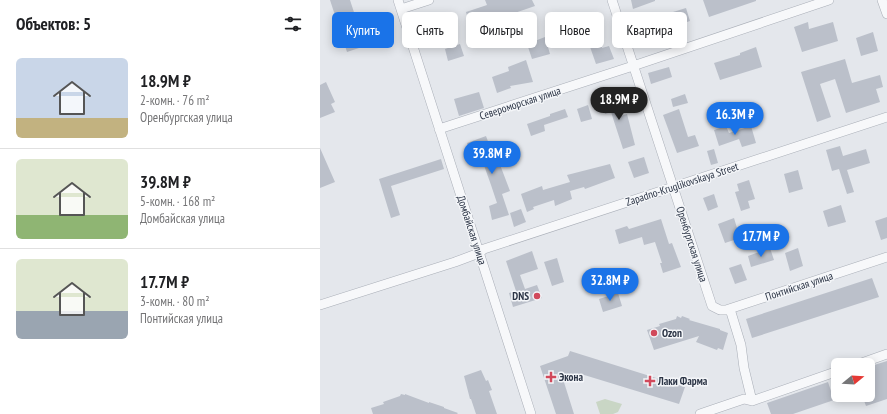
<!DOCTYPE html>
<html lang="ru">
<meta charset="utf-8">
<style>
:root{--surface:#fff;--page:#f2f2f2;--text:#202124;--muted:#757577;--line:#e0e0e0;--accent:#1a73e8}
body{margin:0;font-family:"PT Sans Narrow",sans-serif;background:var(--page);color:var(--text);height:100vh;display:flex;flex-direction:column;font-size:15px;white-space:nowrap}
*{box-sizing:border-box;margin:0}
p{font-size:13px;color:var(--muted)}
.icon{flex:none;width:22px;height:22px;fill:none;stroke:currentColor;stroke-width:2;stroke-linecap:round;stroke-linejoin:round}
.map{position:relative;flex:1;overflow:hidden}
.drawer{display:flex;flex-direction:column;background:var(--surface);width:320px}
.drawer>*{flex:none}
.guide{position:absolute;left:12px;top:12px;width:380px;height:36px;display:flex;gap:8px}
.needle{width:26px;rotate:72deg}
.buttons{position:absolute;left:511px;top:358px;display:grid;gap:8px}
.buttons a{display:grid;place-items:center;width:44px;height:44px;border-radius:6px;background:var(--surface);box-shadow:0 2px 10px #0003;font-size:20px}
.price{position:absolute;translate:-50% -34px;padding:0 9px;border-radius:14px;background:var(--accent);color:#fff;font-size:13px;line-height:26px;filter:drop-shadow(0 1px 2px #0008)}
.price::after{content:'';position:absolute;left:50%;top:24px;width:12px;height:9px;margin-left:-6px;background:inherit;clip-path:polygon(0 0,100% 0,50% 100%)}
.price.selected{background:#222;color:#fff}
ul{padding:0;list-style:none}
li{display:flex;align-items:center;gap:12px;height:100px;padding:0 16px}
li+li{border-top:1px solid var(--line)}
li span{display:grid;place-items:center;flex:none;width:112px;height:80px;border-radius:6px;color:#555}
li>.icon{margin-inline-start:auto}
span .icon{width:48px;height:48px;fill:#fffc;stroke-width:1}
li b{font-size:17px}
h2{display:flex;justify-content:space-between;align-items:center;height:48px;padding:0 16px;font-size:17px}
.chip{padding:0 14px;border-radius:6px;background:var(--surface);box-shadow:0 2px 10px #0003;font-size:14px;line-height:36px}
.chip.selected{background:var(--accent);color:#fff}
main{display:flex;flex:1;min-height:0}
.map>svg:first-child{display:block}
.green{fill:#c9d6c5}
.building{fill:#bbc0ca}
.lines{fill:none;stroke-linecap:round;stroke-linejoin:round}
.minor-casing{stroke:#a9aeb7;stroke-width:10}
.minor{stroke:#f7f8fa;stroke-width:9}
.poi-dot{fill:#d1495b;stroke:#f4f6f9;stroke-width:1.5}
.labels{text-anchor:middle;stroke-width:3;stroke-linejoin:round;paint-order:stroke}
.street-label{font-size:11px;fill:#2b3445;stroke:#f4f6f9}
.poi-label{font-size:11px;font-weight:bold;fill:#2b3445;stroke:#f4f6f9;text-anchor:start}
</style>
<main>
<section class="drawer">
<h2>Объектов: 5<svg class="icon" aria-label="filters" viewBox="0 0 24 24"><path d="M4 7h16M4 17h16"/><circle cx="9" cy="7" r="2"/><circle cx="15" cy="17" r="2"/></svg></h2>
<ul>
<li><span style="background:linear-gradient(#c9d6e8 75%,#c2b280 0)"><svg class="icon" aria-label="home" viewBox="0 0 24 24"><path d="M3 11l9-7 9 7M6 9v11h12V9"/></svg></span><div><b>18.9M ₽</b><p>2-комн. · 76 m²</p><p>Оренбургская улица</p></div></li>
<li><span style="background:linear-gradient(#dfe7d0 70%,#8fb573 0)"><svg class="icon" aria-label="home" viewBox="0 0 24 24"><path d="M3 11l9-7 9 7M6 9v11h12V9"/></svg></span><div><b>39.8M ₽</b><p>5-комн. · 168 m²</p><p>Домбайская улица</p></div></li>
<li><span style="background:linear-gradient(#dfe7d0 65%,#9aa5b1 0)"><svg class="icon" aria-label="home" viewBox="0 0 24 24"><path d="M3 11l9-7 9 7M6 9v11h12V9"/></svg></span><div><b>17.7M ₽</b><p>3-комн. · 80 m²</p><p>Понтийская улица</p></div></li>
</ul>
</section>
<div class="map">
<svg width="567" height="414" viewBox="0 0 567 414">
<rect width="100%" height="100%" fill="#e4e7ec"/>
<path class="green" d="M 285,399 L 302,404 L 298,412 L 293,414 L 280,414 L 276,402 Z"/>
<path class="building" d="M 10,0 L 30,0 L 45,46 L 27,52 Z
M 165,0 L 212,0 L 215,6 L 166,23 L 168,28 L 152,32 L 146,12 L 167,5 Z
M 311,0 L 335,0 L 335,1 L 313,9 Z
M 383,0 L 436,0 L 436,1 L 389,17 Z
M 366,8 L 370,21 L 358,25 L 353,12 Z
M 340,13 L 346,34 L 334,38 L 327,17 Z
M 125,16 L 130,32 L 116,37 L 111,21 Z
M 488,22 L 489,29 L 513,22 L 518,41 L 482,52 L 474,27 Z
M 276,30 L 282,48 L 289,46 L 294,59 L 276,64 L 269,44 L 263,46 L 260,36 Z
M 553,32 L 558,51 L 541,56 L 536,38 Z
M 225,37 L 230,54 L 212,59 L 207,44 Z
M 140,44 L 144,56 L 128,61 L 125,49 Z
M 436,47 L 442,67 L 400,80 L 394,63 L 420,55 L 420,53 Z
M 525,59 L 532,83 L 560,75 L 563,87 L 556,89 L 560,102 L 526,113 L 515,79 L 500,84 L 511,117 L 497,122 L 481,72 Z
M 206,60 L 213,82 L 190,86 L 191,88 L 177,93 L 172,77 L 189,71 L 188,67 Z
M 349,67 L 352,77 L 331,84 L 328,73 Z
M 6,82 L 15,102 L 11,104 L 15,112 L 0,118 L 0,85 Z
M 159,92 L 164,108 L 139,116 L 134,99 Z
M 294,94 L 301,116 L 307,114 L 315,145 L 303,149 L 291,112 L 285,114 L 280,99 Z
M 365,94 L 368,103 L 353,107 L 351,99 Z
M 268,105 L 272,119 L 261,122 L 257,109 Z
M 245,109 L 248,117 L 224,125 L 225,131 L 211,136 L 207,124 L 230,116 L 230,114 Z
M 359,109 L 368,137 L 375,135 L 379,146 L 357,153 L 343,115 Z
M 406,126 L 409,133 L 431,126 L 436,143 L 422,147 L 419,139 L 399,146 L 394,130 Z
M 166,136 L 176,163 L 179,162 L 190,191 L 182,194 L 189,215 L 172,220 L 169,206 L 177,203 L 171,185 L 161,157 L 153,160 L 147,143 Z
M 520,146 L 523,156 L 546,149 L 550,163 L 527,170 L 534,192 L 527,194 L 519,169 L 512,171 L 506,150 Z
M 0,148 L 15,182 L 0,188 Z
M 394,149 L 398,163 L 391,165 L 387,151 Z
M 324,157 L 329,173 L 314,178 L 308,162 Z
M 121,159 L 124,169 L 71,186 L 80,215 L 71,218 L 59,179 Z
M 290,164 L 295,178 L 265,189 L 264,187 L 250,191 L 252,199 L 235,206 L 234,200 L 213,207 L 214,209 L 207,212 L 201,194 L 222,186 L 223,190 L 250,182 L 247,175 Z
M 478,170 L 483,189 L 469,193 L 464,174 Z
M 429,180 L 435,199 L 428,201 L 430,208 L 421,211 L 415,192 L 419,191 L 417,184 Z
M 394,194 L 398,207 L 388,211 L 383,198 Z
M 521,205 L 526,222 L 508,227 L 503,211 Z
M 201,209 L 206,222 L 194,227 L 190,213 Z
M 567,217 L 567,238 L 561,240 L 555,221 Z
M 414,218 L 420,238 L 405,243 L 398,224 Z
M 341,219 L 349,244 L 352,243 L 361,267 L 343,273 L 340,263 L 342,263 L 335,242 L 324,245 L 322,237 L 299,244 L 295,230 L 307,226 L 309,229 Z
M 450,248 L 454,260 L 431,267 L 428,256 Z
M 478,248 L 483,266 L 470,271 L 465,253 Z
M 212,251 L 218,269 L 200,275 L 205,289 L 217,285 L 222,298 L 193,307 L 189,293 L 196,291 L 186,261 Z
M 237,258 L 244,282 L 232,286 L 224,262 Z
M 421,264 L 427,280 L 415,284 L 409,268 Z
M 552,278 L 559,297 L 432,338 L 426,319 Z
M 298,293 L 302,306 L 283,312 L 279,299 Z
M 357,316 L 361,318 L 362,316 L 370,319 L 369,320 L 400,329 L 400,330 L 408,333 L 403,350 L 398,348 L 397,350 L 376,342 L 379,336 L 334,350 L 327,330 L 340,326 L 339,324 L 356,319 Z
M 250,351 L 365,387 L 359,404 L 261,374 L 243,379 L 254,414 L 236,414 L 220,366 L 248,356 Z
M 567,361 L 567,399 L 546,406 L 542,395 L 548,395 L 548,367 Z
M 161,370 L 166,381 L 168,380 L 172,390 L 169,391 L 177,414 L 156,414 L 151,399 L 150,399 L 144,376 Z
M 508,382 L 514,400 L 473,414 L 451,414 L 447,403 Z
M 81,394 L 85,395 L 85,394 L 109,403 L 109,402 L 124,407 L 124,408 L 138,413 L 137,414 L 53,414 L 51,408 L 64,404 L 63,402 L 80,396 Z"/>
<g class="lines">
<g class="minor-casing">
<path id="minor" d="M 78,0 L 211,414
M 292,0 L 392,306 L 400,310 L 406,310 L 567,257
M 562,0 L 567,14
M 81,9 L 109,0
M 119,129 L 313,66 L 509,0
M 0,305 L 135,262 L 159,253 L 164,249 L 567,117
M 410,309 L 421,345 L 424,368 L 432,401
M 536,365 L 567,354
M 380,414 L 424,399 L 432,401 L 518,371"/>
</g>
<use href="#minor" class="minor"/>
</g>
<g class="poi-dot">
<circle cx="217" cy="296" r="4"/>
<circle cx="334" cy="333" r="4"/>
<path d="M229 371h4v4h4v4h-4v4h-4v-4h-4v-4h4z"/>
<path d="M328 375h4v4h4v4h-4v4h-4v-4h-4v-4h4z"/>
</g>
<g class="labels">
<g class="street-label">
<text transform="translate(200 103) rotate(-18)" y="4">Североморская улица</text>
<text transform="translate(362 184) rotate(-18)" y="4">Zapadno-Kruglikovskaya Street</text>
<text transform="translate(152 230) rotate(72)" y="4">Домбайская улица</text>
<text transform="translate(372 244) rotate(72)" y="4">Оренбургская улица</text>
<text transform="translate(479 286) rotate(-18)" y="4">Понтийская улица</text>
</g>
<g class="poi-label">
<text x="209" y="300" text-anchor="end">DNS</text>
<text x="342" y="337">Ozon</text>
<text x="239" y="381">Экона</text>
<text x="338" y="385">Лаки Фарма</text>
</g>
</g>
</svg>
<div class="buttons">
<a><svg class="needle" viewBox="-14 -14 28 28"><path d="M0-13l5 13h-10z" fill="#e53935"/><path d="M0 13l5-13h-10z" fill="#757577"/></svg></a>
</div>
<b class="price selected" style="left:299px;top:121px">18.9M ₽</b>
<b class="price" style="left:415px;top:136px">16.3M ₽</b>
<b class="price" style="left:172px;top:175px">39.8M ₽</b>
<b class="price" style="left:441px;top:258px">17.7M ₽</b>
<b class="price" style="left:290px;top:302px">32.8M ₽</b>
<div class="guide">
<a class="chip selected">Купить</a>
<a class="chip">Снять</a>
<a class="chip">Фильтры</a>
<a class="chip">Новое</a>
<a class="chip">Квартира</a>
</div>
</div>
</main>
